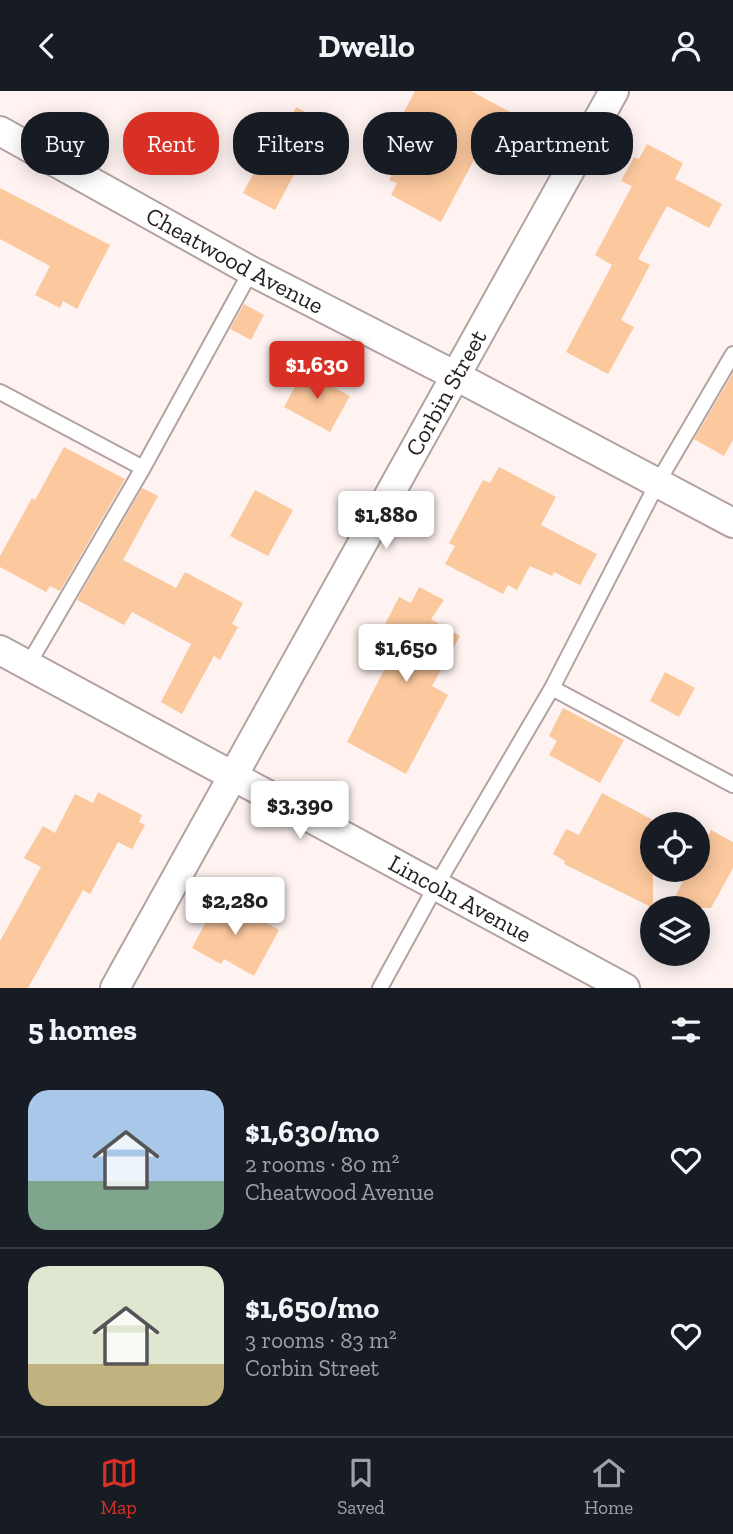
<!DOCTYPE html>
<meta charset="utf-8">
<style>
:root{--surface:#171b24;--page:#20242c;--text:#f1f3f6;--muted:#9ea1a6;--line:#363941;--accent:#d93025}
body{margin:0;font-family:"Zilla Slab",serif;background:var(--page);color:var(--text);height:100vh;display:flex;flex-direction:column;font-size:26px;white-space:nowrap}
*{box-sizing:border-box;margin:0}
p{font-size:23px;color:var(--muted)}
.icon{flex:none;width:38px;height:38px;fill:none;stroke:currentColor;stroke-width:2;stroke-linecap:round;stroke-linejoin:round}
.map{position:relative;height:897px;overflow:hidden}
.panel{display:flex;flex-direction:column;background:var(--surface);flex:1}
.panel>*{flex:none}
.guide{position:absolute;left:21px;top:21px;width:691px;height:63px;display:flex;gap:14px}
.tools{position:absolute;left:640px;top:721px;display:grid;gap:14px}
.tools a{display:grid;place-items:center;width:70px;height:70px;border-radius:50%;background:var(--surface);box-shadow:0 4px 18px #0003;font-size:35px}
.price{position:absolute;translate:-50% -60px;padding:0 16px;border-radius:7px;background:#fff;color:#222;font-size:23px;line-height:46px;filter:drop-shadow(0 2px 4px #0008)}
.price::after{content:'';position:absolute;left:50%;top:42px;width:21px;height:16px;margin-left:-10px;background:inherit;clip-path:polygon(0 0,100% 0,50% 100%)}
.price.selected{background:var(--accent);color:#fff}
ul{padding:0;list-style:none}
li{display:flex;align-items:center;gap:21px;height:175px;padding:0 28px}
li+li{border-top:2px solid var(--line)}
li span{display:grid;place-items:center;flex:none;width:196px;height:140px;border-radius:21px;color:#555}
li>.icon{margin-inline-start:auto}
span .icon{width:84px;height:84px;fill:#fffc;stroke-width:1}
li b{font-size:30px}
h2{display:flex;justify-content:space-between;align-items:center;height:84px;padding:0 28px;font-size:30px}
.tag{padding:0 24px;border-radius:28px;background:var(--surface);box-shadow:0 4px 18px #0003;font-size:24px;line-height:63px}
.tag.selected{background:var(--accent);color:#fff}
header{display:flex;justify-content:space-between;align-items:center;height:91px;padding:0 28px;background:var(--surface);font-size:32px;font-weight:700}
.dock{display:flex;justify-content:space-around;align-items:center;height:98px;border-top:2px solid var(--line);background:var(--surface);font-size:19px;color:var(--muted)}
.dock a{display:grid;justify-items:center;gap:4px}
.dock .selected{color:var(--accent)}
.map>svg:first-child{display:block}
.building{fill:#fcc89d}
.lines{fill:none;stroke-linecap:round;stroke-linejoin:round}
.lane-casing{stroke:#b3a3a0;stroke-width:18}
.street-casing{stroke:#b3a3a0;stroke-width:32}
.lane{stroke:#fff;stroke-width:14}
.street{stroke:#fff;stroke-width:28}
.labels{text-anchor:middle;stroke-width:5;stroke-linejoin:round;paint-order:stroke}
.street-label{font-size:24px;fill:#272120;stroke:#fef3f1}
</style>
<header><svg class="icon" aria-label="back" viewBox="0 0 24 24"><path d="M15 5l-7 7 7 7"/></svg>Dwello<svg class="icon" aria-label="person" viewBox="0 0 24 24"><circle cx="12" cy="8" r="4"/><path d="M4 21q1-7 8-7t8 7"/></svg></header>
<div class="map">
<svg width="733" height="897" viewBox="0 0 733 897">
<rect width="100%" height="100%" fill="#fef3f1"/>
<path class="building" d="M 415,0 L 471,0 L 525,29 L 507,62 L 484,50 L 441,131 L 391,104 L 397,92 L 389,89 L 403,64 L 386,55 Z
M 296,16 L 323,30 L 275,119 L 243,102 L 286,22 L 292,25 Z
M 647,53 L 683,72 L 675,88 L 722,113 L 709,137 L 667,115 L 638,168 L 650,174 L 621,229 L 634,236 L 608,283 L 566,261 L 612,174 L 595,164 L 632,95 L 621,90 L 634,66 L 639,68 Z
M 0,97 L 110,154 L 77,218 L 63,210 L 60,217 L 35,204 L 50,175 L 0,148 Z
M 244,213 L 264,224 L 251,249 L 230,238 Z
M 303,280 L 350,305 L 330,341 L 284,316 Z
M 733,282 L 733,349 L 724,365 L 694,348 Z
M 64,356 L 125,388 L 60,500 L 50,495 L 46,501 L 0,476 L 0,465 L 32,407 L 35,409 Z
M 499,376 L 556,406 L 541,434 L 597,463 L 580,494 L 554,481 L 552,485 L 530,475 L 517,499 L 508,494 L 503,503 L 445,473 L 455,455 L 449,452 L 483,389 L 490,392 Z
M 142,397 L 158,405 L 123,469 L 176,497 L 185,481 L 243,512 L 232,533 L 238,536 L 220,569 L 214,565 L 182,623 L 161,611 L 191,553 L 132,521 L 124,534 L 77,509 Z
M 255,399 L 293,419 L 268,465 L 230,445 Z
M 419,496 L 444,509 L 431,528 L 460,545 L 432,595 L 448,604 L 406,683 L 347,651 L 384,579 L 377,574 L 392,545 L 382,539 L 399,506 L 411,512 Z
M 665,581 L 695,597 L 679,626 L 650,610 Z
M 563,617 L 624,649 L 600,692 L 549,664 L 557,650 L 549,645 Z
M 98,701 L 142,724 L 139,731 L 145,734 L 132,758 L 118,751 L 90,803 L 83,799 L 28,897 L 0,897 L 0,850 L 41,776 L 24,767 L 43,735 L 55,742 L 75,703 L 93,712 Z
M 602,702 L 653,729 L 653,817 L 564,773 L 565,770 L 553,763 L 566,738 L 579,744 Z
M 711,739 L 733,751 L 733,777 L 711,817 L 669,817 L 689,779 L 698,779 L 698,762 Z
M 219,806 L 279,839 L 254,885 L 224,868 L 221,873 L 192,857 Z"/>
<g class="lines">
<g class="lane-casing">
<path id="lane" d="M 0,301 L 143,377
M 28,574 L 143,377 L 251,180
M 552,597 L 733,694
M 380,897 L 436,795 L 552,597 L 658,391 L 733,263"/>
</g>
<g class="street-casing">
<g id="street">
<path id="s1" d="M 0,40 L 251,180 L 456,285 L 733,432"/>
<path id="s2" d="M 0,559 L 625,897"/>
<path id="s3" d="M 115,897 L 614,0"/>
</g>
</g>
<use href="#lane" class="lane"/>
<use href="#street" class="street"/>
</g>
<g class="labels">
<g class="street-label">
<text dy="8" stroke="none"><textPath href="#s1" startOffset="268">Cheatwood Avenue</textPath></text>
<text dy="8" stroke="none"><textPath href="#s3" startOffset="681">Corbin Street</textPath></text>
<text dy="8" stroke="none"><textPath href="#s2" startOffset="523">Lincoln Avenue</textPath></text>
</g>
</g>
</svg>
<div class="tools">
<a><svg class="icon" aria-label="locate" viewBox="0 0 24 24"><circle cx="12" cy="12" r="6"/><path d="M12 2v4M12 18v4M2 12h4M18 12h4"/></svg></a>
<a><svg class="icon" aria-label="layers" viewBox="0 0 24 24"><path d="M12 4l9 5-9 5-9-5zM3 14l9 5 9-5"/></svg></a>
</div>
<b class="price selected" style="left:317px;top:310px">$1,630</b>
<b class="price" style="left:386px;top:460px">$1,880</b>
<b class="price" style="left:406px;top:593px">$1,650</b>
<b class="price" style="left:300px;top:750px">$3,390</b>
<b class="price" style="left:235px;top:846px">$2,280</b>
<div class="guide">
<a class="tag">Buy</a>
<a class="tag selected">Rent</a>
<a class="tag">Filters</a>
<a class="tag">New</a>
<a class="tag">Apartment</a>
</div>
</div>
<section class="panel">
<h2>5 homes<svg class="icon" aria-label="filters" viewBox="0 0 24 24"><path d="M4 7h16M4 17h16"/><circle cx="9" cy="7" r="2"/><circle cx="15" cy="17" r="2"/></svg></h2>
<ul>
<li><span style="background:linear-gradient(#a9c7e8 65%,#7fa58c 0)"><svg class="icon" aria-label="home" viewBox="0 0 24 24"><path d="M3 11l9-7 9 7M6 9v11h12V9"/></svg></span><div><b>$1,630/mo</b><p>2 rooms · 80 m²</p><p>Cheatwood Avenue</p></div><svg class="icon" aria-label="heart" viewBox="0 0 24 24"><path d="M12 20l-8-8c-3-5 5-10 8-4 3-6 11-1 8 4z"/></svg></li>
<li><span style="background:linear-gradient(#dfe7d0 70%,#c2b280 0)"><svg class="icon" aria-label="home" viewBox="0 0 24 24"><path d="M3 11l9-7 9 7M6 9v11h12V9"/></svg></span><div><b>$1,650/mo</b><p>3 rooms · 83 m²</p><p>Corbin Street</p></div><svg class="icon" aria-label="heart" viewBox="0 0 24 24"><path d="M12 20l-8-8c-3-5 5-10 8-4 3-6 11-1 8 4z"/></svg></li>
</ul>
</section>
<nav class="dock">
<a class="selected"><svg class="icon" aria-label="map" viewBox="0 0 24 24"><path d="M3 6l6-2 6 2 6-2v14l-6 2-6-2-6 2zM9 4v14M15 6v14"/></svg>Map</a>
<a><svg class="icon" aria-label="saved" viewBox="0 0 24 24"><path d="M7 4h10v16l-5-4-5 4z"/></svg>Saved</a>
<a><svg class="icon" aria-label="home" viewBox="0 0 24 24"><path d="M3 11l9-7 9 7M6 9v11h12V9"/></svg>Home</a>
</nav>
